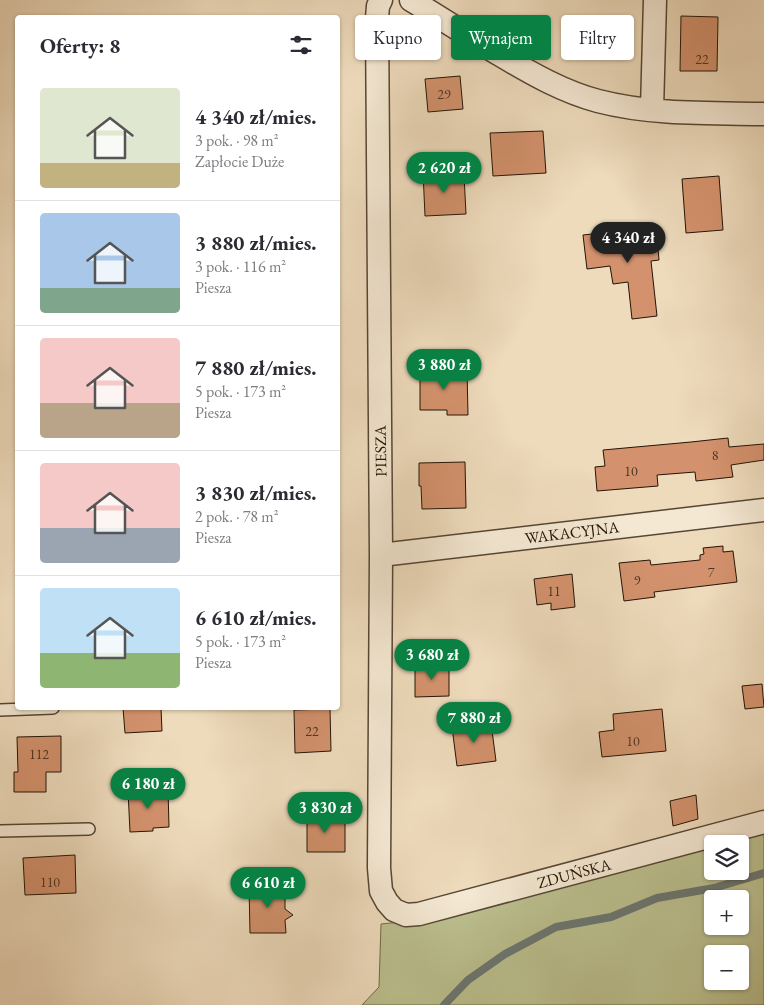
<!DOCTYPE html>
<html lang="pl">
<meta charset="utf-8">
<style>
:root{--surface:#fff;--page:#f2f2f3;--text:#2b2b33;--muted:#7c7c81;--line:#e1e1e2;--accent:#0b8043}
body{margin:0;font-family:"EB Garamond",serif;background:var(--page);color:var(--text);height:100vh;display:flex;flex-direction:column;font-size:19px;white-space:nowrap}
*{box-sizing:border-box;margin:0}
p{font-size:16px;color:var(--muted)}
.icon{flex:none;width:28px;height:28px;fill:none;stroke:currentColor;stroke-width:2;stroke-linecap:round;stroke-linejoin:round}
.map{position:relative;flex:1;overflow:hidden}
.drawer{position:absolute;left:15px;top:15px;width:325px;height:695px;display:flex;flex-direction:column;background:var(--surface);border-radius:5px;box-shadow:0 1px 4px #0004}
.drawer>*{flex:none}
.top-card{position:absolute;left:355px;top:15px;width:334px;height:45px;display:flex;gap:10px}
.controls{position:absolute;left:704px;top:835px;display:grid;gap:10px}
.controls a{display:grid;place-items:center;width:45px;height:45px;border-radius:5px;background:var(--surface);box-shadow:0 1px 4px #0004;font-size:25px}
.price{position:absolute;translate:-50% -42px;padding:0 11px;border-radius:18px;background:var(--accent);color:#fff;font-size:16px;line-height:32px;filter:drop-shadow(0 1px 2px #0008)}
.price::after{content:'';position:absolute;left:50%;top:30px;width:15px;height:11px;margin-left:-8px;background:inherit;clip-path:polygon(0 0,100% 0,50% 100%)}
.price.active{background:#222;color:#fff}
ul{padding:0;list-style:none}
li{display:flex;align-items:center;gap:15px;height:125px;padding:0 25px}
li+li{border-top:1px solid var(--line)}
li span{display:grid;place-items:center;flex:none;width:140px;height:100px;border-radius:5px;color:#555}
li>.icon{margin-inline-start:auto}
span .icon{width:60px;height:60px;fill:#fffc;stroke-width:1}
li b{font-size:21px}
h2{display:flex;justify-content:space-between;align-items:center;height:60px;padding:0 25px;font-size:21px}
.tag{padding:0 18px;border-radius:5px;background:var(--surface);box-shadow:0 1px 4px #0004;font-size:18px;line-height:45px}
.tag.active{background:var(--accent);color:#fff}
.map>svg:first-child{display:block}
.green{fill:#bbbf8e;stroke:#6f6a4a;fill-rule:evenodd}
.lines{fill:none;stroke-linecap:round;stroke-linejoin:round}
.stream{stroke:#6c7771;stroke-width:8}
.building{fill:#d3926d;stroke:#231406}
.lane-casing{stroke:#564634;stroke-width:14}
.street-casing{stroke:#564634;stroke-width:25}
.lane{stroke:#f4e8d3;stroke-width:11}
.street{stroke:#f4e8d3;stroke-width:22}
.labels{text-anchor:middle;stroke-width:4;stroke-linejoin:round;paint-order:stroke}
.number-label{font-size:14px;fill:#4f3420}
.street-label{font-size:16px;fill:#231406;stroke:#f4e8d3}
</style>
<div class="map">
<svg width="764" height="1005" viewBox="0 0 764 1005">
<rect width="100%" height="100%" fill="#eedbbc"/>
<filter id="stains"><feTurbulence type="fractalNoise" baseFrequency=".004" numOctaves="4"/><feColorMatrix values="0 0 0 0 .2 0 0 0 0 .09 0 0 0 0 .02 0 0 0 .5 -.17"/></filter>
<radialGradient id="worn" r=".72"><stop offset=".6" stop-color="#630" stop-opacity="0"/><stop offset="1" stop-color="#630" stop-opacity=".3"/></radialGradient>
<path class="green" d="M 764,828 L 764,1005 L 362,1005 L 379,987 L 381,924 L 419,920 ZM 712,844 L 740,844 L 740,871 L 712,871 ZM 712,899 L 740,899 L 740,926 L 712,926 ZM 712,954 L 740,954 L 740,981 L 712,981 Z"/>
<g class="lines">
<path class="stream" d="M 444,1005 L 468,980 L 505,954 L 556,927 L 611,917 L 657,898 L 714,888 L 764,873"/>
</g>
<path class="building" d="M 681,16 L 718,17 L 717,71 L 680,71 Z
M 460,76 L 463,109 L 428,112 L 425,79 Z
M 543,131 L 546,173 L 493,176 L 490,133 Z
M 450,171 L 450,176 L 464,175 L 466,214 L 425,216 L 423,172 Z
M 719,176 L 723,230 L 686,233 L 682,179 Z
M 656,227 L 659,260 L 651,261 L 657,316 L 632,319 L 628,282 L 613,284 L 610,266 L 587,269 L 583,235 Z
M 420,369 L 467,369 L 468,415 L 447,415 L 447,410 L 420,410 Z
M 728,438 L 729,447 L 764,444 L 764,460 L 731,465 L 733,477 L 696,481 L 695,472 L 657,475 L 658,486 L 597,491 L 595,467 L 605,466 L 603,450 L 691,442 Z
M 465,462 L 466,508 L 422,509 L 421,486 L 419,486 L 419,463 Z
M 723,546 L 723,552 L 733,551 L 737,582 L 654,592 L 655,597 L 624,601 L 619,563 L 650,560 L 651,565 L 700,560 L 700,555 L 704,554 L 703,548 Z
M 572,574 L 575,607 L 551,610 L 551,603 L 537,605 L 534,579 Z
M 415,666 L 449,666 L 449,696 L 415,697 Z
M 762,684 L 764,707 L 745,709 L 742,686 Z
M 123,708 L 161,708 L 162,731 L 125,733 Z
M 330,709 L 331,751 L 295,753 L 294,710 Z
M 662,709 L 666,751 L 602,757 L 599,732 L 614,730 L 613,714 Z
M 491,723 L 496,761 L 457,766 L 452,727 Z
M 61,736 L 61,772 L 46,772 L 46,792 L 14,792 L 14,772 L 18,772 L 17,737 Z
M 168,789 L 169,827 L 153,828 L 153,831 L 130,832 L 128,791 Z
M 696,795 L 698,819 L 673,826 L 670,801 Z
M 307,814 L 331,814 L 331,819 L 345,820 L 345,852 L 307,852 Z
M 75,855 L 76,893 L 25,895 L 23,858 Z
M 285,885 L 285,909 L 293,915 L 285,920 L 286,933 L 250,933 L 249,886 Z"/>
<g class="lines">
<g class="lane-casing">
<path id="lane" d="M 0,710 L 53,708
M 0,831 L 89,829"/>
</g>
<g class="street-casing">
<path id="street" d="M 381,0 L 378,6 L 377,18 L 381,555 L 379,868 L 381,891 L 387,902 L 394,910 L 406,915 L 419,914 L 764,822
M 411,0 C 441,18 471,38 502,56 C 532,74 564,92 598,101 C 652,115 709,113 764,114
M 652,110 L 655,0
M 381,555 L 764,510"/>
</g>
<use href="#lane" class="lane"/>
<use href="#street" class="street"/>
</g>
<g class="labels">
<g class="number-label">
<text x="702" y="64">22</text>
<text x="444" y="99">29</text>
<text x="715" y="460">8</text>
<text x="631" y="476">10</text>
<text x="711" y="577">7</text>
<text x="637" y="585">9</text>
<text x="554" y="596">11</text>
<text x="312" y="736">22</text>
<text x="633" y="746">10</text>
<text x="39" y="759">112</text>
<text x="50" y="887">110</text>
</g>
<g class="street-label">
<text transform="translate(380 451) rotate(-91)" y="6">PIESZA</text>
<text transform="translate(572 532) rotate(-7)" y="6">WAKACYJNA</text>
<text transform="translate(574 873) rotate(-15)" y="6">ZDUŃSKA</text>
</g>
</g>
<rect width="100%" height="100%" filter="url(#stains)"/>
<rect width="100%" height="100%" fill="url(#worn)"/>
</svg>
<div class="controls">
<a><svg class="icon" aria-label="layers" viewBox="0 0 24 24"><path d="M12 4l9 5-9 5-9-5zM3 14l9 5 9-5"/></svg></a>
<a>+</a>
<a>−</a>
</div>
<b class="price" style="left:444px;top:194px">2 620 zł</b>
<b class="price active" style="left:628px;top:264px">4 340 zł</b>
<b class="price" style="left:444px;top:391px">3 880 zł</b>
<b class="price" style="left:432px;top:681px">3 680 zł</b>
<b class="price" style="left:474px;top:744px">7 880 zł</b>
<b class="price" style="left:148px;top:810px">6 180 zł</b>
<b class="price" style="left:325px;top:834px">3 830 zł</b>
<b class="price" style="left:268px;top:909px">6 610 zł</b>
<div class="top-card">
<a class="tag">Kupno</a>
<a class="tag active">Wynajem</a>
<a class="tag">Filtry</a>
</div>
<section class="drawer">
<h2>Oferty: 8<svg class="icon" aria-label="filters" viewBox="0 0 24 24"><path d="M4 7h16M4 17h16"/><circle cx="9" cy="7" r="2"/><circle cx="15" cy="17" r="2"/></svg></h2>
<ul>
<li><span style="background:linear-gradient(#dfe7d0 75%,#c2b280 0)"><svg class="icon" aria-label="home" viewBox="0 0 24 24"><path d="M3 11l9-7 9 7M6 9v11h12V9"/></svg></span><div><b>4 340 zł/mies.</b><p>3 pok. · 98 m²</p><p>Zapłocie Duże</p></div></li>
<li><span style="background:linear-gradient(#a9c7e8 75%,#7fa58c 0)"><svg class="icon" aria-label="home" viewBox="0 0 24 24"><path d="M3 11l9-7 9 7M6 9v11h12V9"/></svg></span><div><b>3 880 zł/mies.</b><p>3 pok. · 116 m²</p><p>Piesza</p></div></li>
<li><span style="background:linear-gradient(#f6c9c9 65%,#b9a48a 0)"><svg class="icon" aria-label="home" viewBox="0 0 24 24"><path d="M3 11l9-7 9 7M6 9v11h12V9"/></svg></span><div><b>7 880 zł/mies.</b><p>5 pok. · 173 m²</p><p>Piesza</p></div></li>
<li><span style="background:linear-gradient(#f6c9c9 65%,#9aa5b1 0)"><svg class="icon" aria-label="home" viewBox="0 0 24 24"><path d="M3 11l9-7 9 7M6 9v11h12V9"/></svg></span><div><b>3 830 zł/mies.</b><p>2 pok. · 78 m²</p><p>Piesza</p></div></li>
<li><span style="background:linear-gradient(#bfe0f5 65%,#8fb573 0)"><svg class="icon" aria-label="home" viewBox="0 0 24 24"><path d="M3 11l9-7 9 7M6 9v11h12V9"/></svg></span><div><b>6 610 zł/mies.</b><p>5 pok. · 173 m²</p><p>Piesza</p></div></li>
</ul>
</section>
</div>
